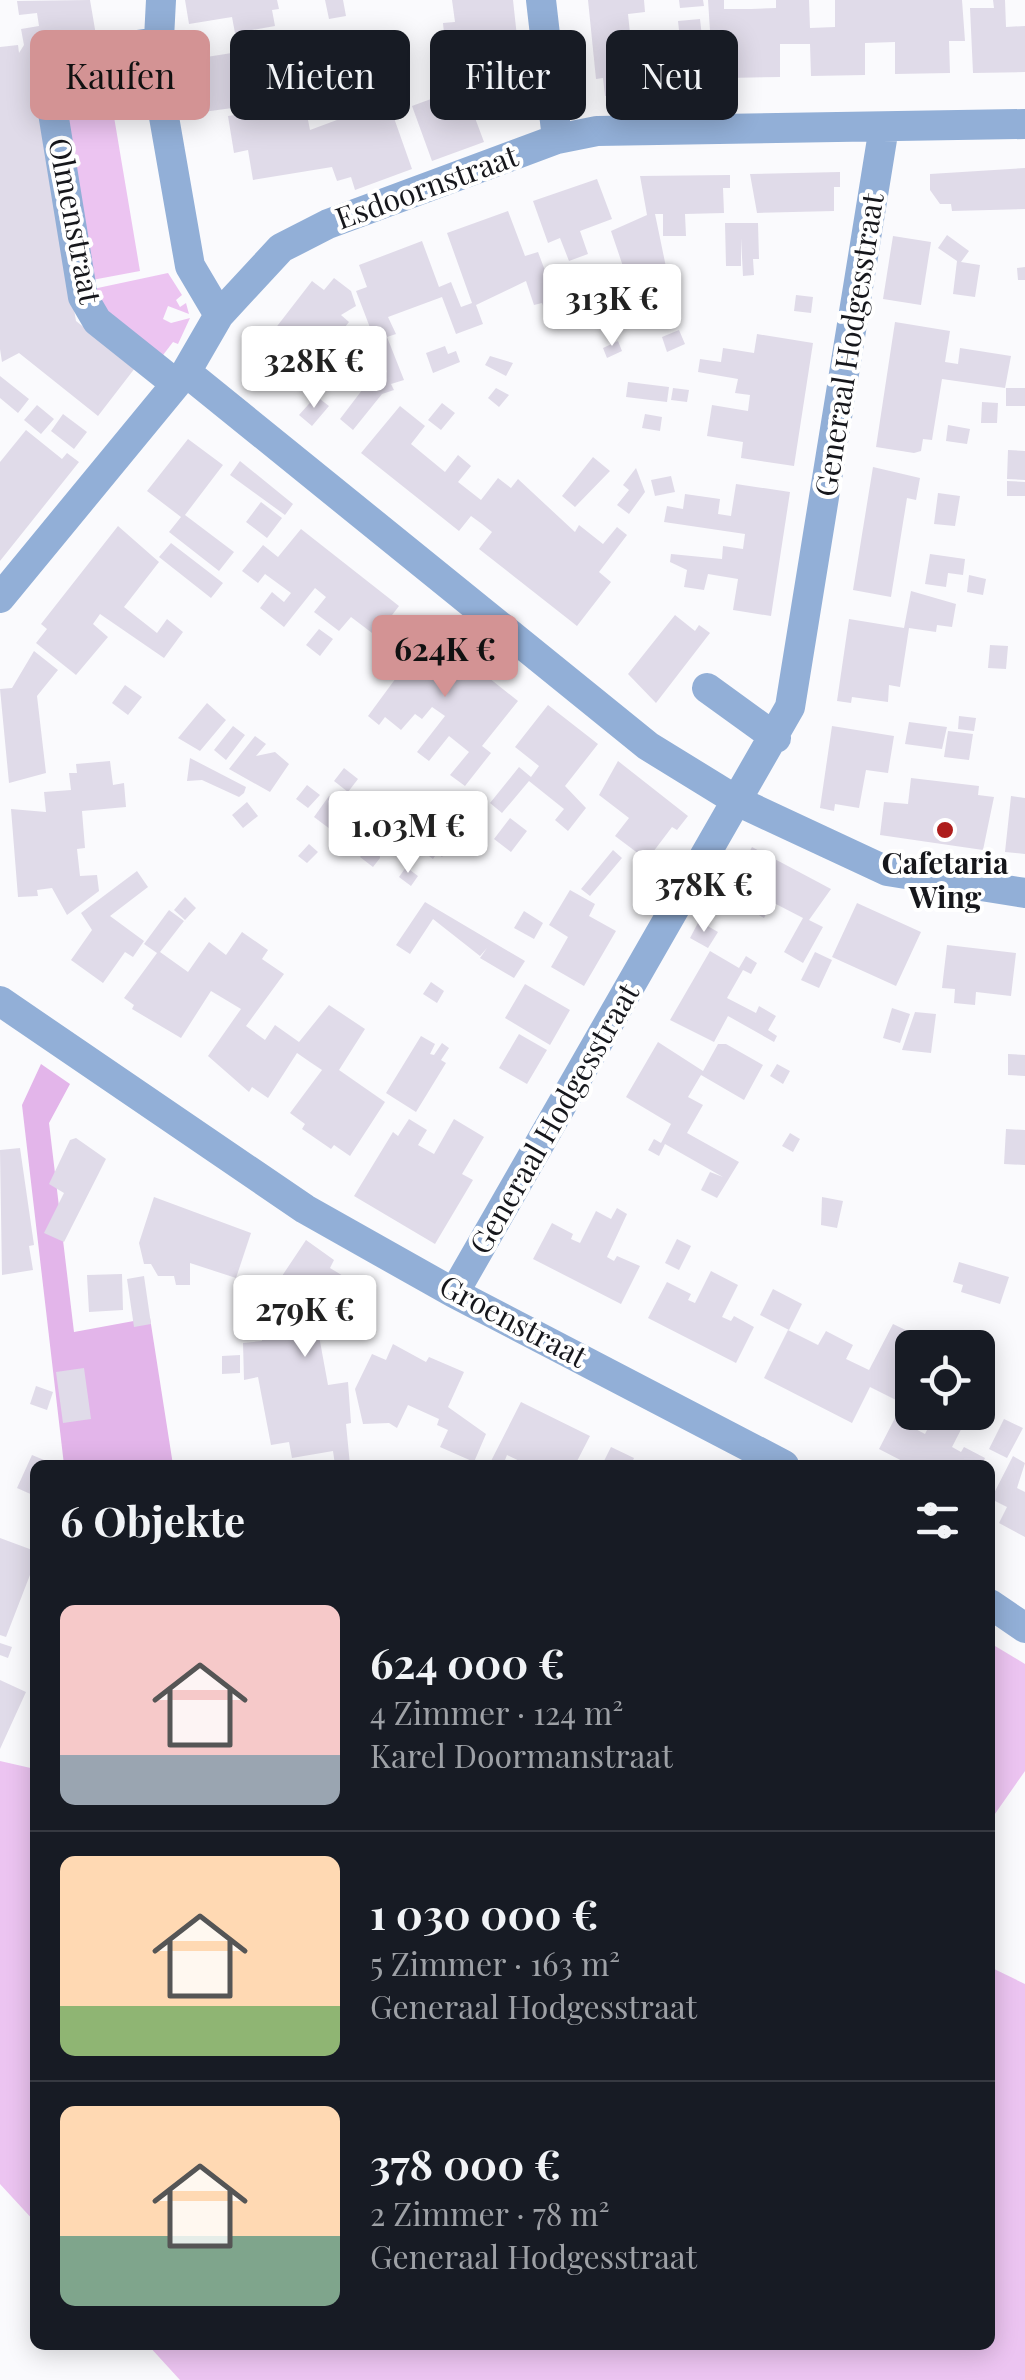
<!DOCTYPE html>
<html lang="de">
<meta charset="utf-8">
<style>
:root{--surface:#171b24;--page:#20242c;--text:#f1f3f6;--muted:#9ea1a6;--line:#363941;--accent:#d39394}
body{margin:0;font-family:"Playfair Display",serif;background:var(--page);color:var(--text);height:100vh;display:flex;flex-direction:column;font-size:38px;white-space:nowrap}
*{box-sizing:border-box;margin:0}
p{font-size:32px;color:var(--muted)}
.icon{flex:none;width:55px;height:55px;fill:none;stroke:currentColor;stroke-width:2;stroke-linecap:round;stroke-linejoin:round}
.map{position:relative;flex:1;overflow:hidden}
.side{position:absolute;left:30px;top:1460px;width:965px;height:890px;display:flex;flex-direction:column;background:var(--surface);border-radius:15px;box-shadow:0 5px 25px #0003}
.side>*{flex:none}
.hud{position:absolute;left:30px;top:30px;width:965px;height:90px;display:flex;gap:20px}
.buttons{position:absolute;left:895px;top:1330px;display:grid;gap:20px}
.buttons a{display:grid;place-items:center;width:100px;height:100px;border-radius:15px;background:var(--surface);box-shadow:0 5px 25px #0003;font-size:50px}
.price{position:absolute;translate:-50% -85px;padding:0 22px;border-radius:10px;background:#fff;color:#222;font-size:32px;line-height:65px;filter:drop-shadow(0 2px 5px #0008)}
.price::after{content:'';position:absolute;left:50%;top:60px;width:30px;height:22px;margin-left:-15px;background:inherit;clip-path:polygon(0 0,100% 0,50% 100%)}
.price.selected{background:var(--accent);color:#111}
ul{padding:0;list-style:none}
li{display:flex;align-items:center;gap:30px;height:250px;padding:0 30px}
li+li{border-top:2px solid var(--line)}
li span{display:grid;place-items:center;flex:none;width:280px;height:200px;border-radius:15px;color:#555}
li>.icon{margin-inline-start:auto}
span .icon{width:120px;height:120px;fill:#fffc;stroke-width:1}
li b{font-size:42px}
h2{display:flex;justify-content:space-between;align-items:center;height:120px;padding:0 30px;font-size:42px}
.chip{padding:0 35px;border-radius:15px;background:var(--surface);box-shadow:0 5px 25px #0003;font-size:35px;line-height:90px}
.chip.selected{background:var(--accent);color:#111}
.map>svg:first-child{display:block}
.green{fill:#ecc4f1}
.forest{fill:#e3b5ea}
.building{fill:#e0dbe9}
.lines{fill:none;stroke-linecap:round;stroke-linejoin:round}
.minor{stroke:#92afd7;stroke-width:30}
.poi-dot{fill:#ae1d1c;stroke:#fff;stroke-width:4}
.labels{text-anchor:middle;stroke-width:8;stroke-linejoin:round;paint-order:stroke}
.street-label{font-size:30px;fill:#16171c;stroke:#fff}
.poi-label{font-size:30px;font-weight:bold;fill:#16171c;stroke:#fff}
</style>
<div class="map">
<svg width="1025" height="2380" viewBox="0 0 1025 2380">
<rect width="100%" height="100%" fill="#fafafd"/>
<path class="green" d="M 104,60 L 111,97 L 62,104 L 60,95 L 75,65 Z
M 112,105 L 140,271 L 92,280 L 64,110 Z
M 168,273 L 182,295 L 176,300 L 180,307 L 186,303 L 189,314 L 168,306 L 163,319 L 171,323 L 190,318 L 178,344 L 173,342 L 160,359 L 102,313 L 93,289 Z
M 990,1643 L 1025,1664 L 1025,1771 L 990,1821 Z
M 0,1761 L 35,1769 L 35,2222 L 0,2184 Z
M 990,1967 L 1025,1984 L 1025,2380 L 180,2380 L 148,2345 L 990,2345 Z"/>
<path class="forest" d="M 41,1064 L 70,1084 L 49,1123 L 74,1332 L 150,1318 L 173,1465 L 64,1465 L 22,1105 Z"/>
<path class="building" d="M 90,0 L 97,41 L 43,50 L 33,65 L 76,321 L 135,368 L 98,416 L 19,353 L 2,362 L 0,349 L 0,47 L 18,45 L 19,53 L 24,45 L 21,29 L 39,26 L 37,13 L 19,15 L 17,1 Z
M 185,0 L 277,0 L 279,9 L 272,10 L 275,26 L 235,33 L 232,17 L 189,24 Z
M 325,0 L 343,0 L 346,16 L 329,19 Z
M 452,0 L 513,0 L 524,101 L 484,105 L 483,97 L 468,99 L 484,142 L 432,161 L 412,106 L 450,92 L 446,79 L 461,75 L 462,49 L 445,40 L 444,33 L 443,23 L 455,22 Z
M 588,0 L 644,0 L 645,12 L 628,14 L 631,43 L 652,41 L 660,90 L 605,96 L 603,78 L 596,79 Z
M 679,0 L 703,0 L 704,6 L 680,8 Z
M 708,0 L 724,0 L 724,9 L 751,9 L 776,8 L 776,0 L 809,0 L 810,28 L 835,27 L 835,0 L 962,0 L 965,41 L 949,41 L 950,73 L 895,74 L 895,42 L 865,43 L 865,75 L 811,76 L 810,44 L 780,44 L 780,77 L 726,78 L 726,46 L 711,46 Z
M 993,0 L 1005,0 L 1006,27 L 1025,26 L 1025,72 L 973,73 L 970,8 L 994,8 Z
M 700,19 L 702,37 L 680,39 L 678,21 Z
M 267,31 L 266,61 L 249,64 L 263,104 L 278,114 L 306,110 L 310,130 L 388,101 L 412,169 L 355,190 L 351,177 L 337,181 L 332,167 L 253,180 L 248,150 L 234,153 L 228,116 L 248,113 L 247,106 L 203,112 L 194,59 L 238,52 L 235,36 Z
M 338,51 L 343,57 L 341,64 L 334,67 L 328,61 L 330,53 Z
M 370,51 L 379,75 L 363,81 L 348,65 L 348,55 Z
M 1025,168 L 1025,209 L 952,211 L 951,204 L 940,204 L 930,190 L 930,174 Z
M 840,172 L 840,187 L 834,187 L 834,211 L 757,213 L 750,174 Z
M 730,175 L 730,188 L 723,188 L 724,213 L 685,214 L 686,236 L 663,236 L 663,214 L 655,214 L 666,267 L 649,274 L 653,284 L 637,290 L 632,279 L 628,281 L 611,231 L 647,215 L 640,176 Z
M 597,179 L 612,219 L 580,231 L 588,254 L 569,261 L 560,238 L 548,243 L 533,201 Z
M 508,211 L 525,256 L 538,252 L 547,276 L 560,271 L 574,311 L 547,316 L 542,303 L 534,305 L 526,281 L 476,305 L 483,324 L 456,334 L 442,297 L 388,317 L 396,334 L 387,337 L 404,380 L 391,384 L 394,390 L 382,394 L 353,430 L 340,419 L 372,377 L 387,372 L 356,291 L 367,287 L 359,265 L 422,241 L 439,287 L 451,282 L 461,307 L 472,303 L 447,233 Z
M 725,223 L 758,223 L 759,259 L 753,259 L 754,275 L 743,276 L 741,238 L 741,266 L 726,266 Z
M 947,235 L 969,251 L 961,262 L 980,265 L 975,297 L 953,294 L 957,261 L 938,248 Z
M 893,236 L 931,242 L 921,305 L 883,299 Z
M 1025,267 L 1025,280 L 1018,280 L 1017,268 Z
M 334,278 L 351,291 L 356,306 L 341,315 L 349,322 L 313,367 L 271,334 L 312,281 L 324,290 Z
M 796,295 L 813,297 L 811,313 L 794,311 Z
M 895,322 L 950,331 L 945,362 L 958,364 L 960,348 L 1011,356 L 1005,388 L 942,379 L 932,440 L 923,439 L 921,451 L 914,453 L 876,447 Z
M 679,330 L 685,344 L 667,352 L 662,337 Z
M 757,334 L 813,343 L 794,466 L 741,458 L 743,442 L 707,436 L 712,405 L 748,411 L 750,395 L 735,393 L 738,379 L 698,372 L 700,359 L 721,362 L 723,348 L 754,353 Z
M 618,341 L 622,351 L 607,358 L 603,348 Z
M 445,346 L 448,354 L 456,351 L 460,362 L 433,373 L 426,353 Z
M 256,356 L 269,366 L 261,376 L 248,366 Z
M 490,356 L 513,363 L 506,376 L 485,365 Z
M 0,376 L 29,399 L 18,413 L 0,398 Z
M 628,382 L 669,387 L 667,402 L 626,397 Z
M 496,388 L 509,395 L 499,407 L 488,398 Z
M 673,388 L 689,390 L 687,402 L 671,400 Z
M 1006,388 L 1025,388 L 1025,406 L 1006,406 Z
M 316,396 L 329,406 L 312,426 L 299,415 Z
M 982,402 L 998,403 L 997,423 L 981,423 Z
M 442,403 L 455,413 L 441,430 L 428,420 Z
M 37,405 L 54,419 L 41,434 L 24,420 Z
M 400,406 L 425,426 L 411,444 L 445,472 L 458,455 L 471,466 L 458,482 L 481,500 L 498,478 L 511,488 L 518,479 L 575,532 L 579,525 L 603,544 L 617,527 L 627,535 L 599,572 L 611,582 L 577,626 L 479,549 L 492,532 L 482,524 L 471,516 L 459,531 L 361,453 Z
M 63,414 L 87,432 L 74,449 L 51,431 Z
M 645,414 L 662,417 L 660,431 L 642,428 Z
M 948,425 L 970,429 L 967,444 L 946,441 Z
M 26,430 L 62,459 L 67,453 L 79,462 L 0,561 L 0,462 Z
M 188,439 L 223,465 L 185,515 L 234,552 L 219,571 L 169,532 L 181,517 L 147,491 Z
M 1008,450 L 1025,451 L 1025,480 L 1007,479 Z
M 593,457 L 610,471 L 575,507 L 562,496 Z
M 240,461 L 293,504 L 285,515 L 230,475 Z
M 873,467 L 920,478 L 916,500 L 907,498 L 891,597 L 853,590 Z
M 636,468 L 645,492 L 629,514 L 617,505 L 629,490 L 623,485 Z
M 671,476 L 675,492 L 655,496 L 651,480 Z
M 1007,481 L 1025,482 L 1025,496 L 1007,496 Z
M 736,484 L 790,492 L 771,616 L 733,610 L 738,579 L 708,574 L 704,590 L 684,587 L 687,570 L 670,562 L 671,554 L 722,559 L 723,546 L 743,549 L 745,534 L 664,522 L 667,506 L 683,509 L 685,494 L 720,499 L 718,514 L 731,516 Z
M 938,493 L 960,496 L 955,526 L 934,524 Z
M 261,502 L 282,518 L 267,538 L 246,522 Z
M 118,526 L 159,562 L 124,607 L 157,633 L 167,619 L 183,632 L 164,658 L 100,614 L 93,624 L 108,637 L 76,675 L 36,643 L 47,629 L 41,624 Z
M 301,529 L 399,606 L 376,636 L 351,617 L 339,631 L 314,612 L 326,597 L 315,588 L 284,627 L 260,608 L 272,592 L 284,602 L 291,593 L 265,574 L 258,583 L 242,571 L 263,545 L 278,557 Z
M 171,543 L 223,583 L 211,598 L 159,557 Z
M 930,554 L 965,559 L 963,575 L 948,573 L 946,587 L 925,584 Z
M 969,575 L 986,579 L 983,595 L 967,592 Z
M 911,591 L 956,604 L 952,627 L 937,625 L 936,632 L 909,628 L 900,687 L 889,685 L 888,702 L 852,697 L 851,703 L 837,701 L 849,619 L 904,628 Z
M 675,615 L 695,631 L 699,625 L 710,633 L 656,703 L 628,674 Z
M 420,623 L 518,701 L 482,746 L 491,753 L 465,786 L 450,775 L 469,752 L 449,736 L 429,761 L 417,752 L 445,716 L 432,707 L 422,719 L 415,714 L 401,730 L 385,717 L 379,725 L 368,716 L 407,663 L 395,653 Z
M 319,629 L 333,639 L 320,656 L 306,645 Z
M 990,645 L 1008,646 L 1006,669 L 988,668 Z
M 34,651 L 58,670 L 37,696 L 46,773 L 9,783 L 0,689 L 12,688 Z
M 125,685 L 142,697 L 128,715 L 112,703 Z
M 207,703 L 226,720 L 200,751 L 178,738 Z
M 548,705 L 598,744 L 565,786 L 586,808 L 568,831 L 555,820 L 564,809 L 529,781 L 502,813 L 490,803 L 519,767 L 531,777 L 539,766 L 515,747 Z
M 959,716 L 976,718 L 974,731 L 958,729 Z
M 909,722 L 947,727 L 942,749 L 905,744 Z
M 233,726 L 245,735 L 226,760 L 214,750 Z
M 832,726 L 894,736 L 888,773 L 866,770 L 859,808 L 835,804 L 834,811 L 820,808 Z
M 948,731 L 973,734 L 969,760 L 944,757 Z
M 255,736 L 266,744 L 256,756 L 275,752 L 289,764 L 270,792 L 229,769 Z
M 190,758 L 246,787 L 244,793 L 239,797 L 202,780 L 187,781 Z
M 110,761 L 113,785 L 124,783 L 126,807 L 82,811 L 85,848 L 77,849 L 80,876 L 97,875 L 99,891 L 67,915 L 52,888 L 37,890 L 38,896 L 18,897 L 11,809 L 46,812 L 44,792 L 71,790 L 69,773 L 77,773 L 76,764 Z
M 618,761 L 688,816 L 677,830 L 672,827 L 647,860 L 615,836 L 629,818 L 599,795 Z
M 344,768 L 358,779 L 348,792 L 334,781 Z
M 911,778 L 979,786 L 978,795 L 994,797 L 983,850 L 880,835 L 884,802 L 908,804 Z
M 307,785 L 320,795 L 308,808 L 296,799 Z
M 329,796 L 349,810 L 334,832 L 314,817 Z
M 1011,796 L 1025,798 L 1025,854 L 1005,852 Z
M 247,802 L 258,816 L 243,828 L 232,815 Z
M 510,818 L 527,831 L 511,852 L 494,839 Z
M 436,823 L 456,839 L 442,857 L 437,853 L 433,859 L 421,850 Z
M 309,844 L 318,852 L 307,863 L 298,856 Z
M 370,844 L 379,850 L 380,858 L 373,867 L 360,857 Z
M 752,847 L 831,889 L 809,920 L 823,927 L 803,963 L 784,952 L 803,918 L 772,902 L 764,918 L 732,900 L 749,867 L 743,864 Z
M 613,850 L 622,858 L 590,896 L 581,889 Z
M 406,867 L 418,876 L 411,886 L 399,877 Z
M 137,871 L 148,887 L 110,916 L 144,941 L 133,957 L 125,952 L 103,983 L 71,960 L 92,930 L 81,913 Z
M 570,890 L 595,904 L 589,916 L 616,931 L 584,986 L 551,967 L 568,937 L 549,925 Z
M 185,897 L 196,908 L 185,920 L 174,910 Z
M 425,902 L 525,961 L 514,978 L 480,958 L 487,948 L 480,956 L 433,919 L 410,954 L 396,945 Z
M 857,903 L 921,932 L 896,986 L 832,957 Z
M 169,910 L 184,921 L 160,952 L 188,972 L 209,942 L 226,955 L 242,932 L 268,950 L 262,959 L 284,974 L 246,1026 L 265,1040 L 275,1025 L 299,1042 L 329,1005 L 365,1029 L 339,1070 L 385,1102 L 350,1156 L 334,1145 L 331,1149 L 302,1129 L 305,1124 L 290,1113 L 322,1070 L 310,1062 L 297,1053 L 268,1098 L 252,1087 L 249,1092 L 208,1056 L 241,1009 L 211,991 L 181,1038 L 132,1009 L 134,1005 L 124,998 L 157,953 L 144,944 Z
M 524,911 L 543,923 L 534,939 L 514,928 Z
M 699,921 L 718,932 L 708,948 L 690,938 Z
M 947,945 L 1016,953 L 1011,996 L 976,992 L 975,1005 L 954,1003 L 955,989 L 942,988 Z
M 710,951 L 739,968 L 746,956 L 757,963 L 751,974 L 743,970 L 727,998 L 756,1013 L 759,1006 L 776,1016 L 768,1030 L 777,1036 L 774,1042 L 728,1016 L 714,1042 L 670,1020 Z
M 815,952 L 832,960 L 819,988 L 801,980 Z
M 431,982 L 444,991 L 437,1003 L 423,994 Z
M 525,984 L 570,1010 L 550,1045 L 505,1018 Z
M 892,1008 L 910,1014 L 900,1043 L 883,1038 Z
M 915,1012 L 936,1014 L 931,1053 L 902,1050 Z
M 519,1034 L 547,1050 L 527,1084 L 499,1068 Z
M 421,1036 L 435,1044 L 430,1054 L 434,1055 L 442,1043 L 449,1048 L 441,1060 L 446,1063 L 416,1112 L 386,1093 Z
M 658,1042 L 703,1071 L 718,1044 L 726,1044 L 763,1065 L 744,1100 L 701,1075 L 688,1097 L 703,1105 L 687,1133 L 739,1162 L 717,1198 L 701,1190 L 710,1172 L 723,1177 L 665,1144 L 659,1156 L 648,1150 L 654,1139 L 661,1143 L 671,1124 L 626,1097 Z
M 1008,1054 L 1025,1055 L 1025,1076 L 1008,1075 Z
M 777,1064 L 790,1071 L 783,1084 L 770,1076 Z
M 409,1119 L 427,1130 L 418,1145 L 434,1154 L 454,1119 L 484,1137 L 462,1174 L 473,1180 L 435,1244 L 354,1196 L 393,1132 L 398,1136 Z
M 1006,1129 L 1025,1130 L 1025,1165 L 1004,1164 Z
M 790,1133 L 800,1139 L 793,1152 L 782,1146 Z
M 76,1138 L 106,1159 L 64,1242 L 44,1233 L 64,1193 L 49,1184 L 70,1140 Z
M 20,1148 L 34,1245 L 29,1246 L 33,1270 L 2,1275 L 0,1150 Z
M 154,1197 L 251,1233 L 236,1278 L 190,1263 L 190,1285 L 176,1285 L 174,1276 L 158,1276 L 151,1264 L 144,1264 L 139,1243 Z
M 822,1197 L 843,1201 L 837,1228 L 821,1225 Z
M 617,1208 L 627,1214 L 607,1257 L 614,1261 L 617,1256 L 640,1266 L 621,1304 L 533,1259 L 552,1223 L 573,1234 L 571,1239 L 580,1243 L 596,1211 L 611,1219 Z
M 677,1239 L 691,1246 L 679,1270 L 665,1263 Z
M 306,1240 L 334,1260 L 330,1268 L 363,1288 L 339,1336 L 333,1332 L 319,1336 L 328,1385 L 348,1382 L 351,1423 L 346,1424 L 350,1465 L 335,1465 L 333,1451 L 292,1458 L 289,1442 L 271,1445 L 258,1377 L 244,1380 L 243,1343 L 262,1341 L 261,1323 L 281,1322 L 279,1314 L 292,1313 L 290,1302 L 297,1290 L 280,1279 Z
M 959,1262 L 1009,1277 L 1000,1304 L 961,1292 L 963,1285 L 953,1282 Z
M 711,1271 L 738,1285 L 722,1317 L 731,1321 L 734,1316 L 754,1327 L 736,1363 L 648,1318 L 667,1282 L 691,1294 L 688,1300 L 695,1303 Z
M 122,1274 L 123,1310 L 89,1312 L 87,1275 Z
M 144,1276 L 151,1324 L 134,1327 L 127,1279 Z
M 773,1289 L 802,1304 L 789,1330 L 760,1315 Z
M 893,1324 L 935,1344 L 912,1348 L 912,1388 L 904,1404 L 870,1387 L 852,1423 L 764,1378 L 788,1330 L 818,1345 L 826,1331 L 853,1345 L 846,1359 L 869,1370 Z
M 393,1344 L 426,1362 L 429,1357 L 464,1372 L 448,1407 L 486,1434 L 474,1462 L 440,1447 L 448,1430 L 437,1425 L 439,1419 L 408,1405 L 397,1428 L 389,1423 L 363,1424 L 355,1389 L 372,1354 L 386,1360 Z
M 240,1355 L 240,1373 L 222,1374 L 222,1356 Z
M 84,1368 L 91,1419 L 63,1423 L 56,1372 Z
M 36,1386 L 53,1392 L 47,1410 L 30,1404 Z
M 521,1402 L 590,1436 L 575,1465 L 528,1465 L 507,1455 L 503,1465 L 491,1461 Z
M 936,1412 L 968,1416 L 952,1447 L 961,1452 L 964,1447 L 985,1458 L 982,1465 L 910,1465 L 879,1449 L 895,1418 L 925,1434 Z
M 1004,1419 L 1023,1428 L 1007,1458 L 989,1449 Z
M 611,1447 L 634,1458 L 631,1465 L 602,1465 Z
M 32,1455 L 56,1465 L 35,1465 L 35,1496 L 17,1488 Z
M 1013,1456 L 1025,1463 L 1017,1488 L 1025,1492 L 1025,1537 L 999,1523 L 1007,1507 L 991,1499 Z
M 0,1538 L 35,1551 L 35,1562 L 6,1637 L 0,1635 Z
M 0,1643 L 12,1647 L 8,1658 L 0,1655 Z
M 0,1680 L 26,1692 L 0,1749 Z"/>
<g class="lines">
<path class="minor" d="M 161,0 L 157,77 L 190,266 L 219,315
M 541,0 L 557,139
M 158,42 L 67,55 L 49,88 L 83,297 L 97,321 L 176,384
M 186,372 L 648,746 L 739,802 L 887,871 L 1025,893
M 0,598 L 186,372 L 219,315 L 281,248 L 328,224 L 557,139 L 597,131 L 1025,124
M 707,688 L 776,738
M 0,1001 L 305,1209 L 454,1293 L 784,1465
M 454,1293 L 790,707 L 884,127
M 990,1604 L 1025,1628"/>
</g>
<circle class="poi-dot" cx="945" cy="830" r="10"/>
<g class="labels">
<g class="street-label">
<text transform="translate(427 188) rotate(-20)" y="10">Esdoornstraat</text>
<text transform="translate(74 221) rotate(79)" y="10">Olmenstraat</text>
<text transform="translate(850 345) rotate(-81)" y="10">Generaal Hodgesstraat</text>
<text transform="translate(555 1119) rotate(-60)" y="10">Generaal Hodgesstraat</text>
<text transform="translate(513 1322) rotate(28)" y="10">Groenstraat</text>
</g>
<g class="poi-label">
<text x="945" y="874">Cafetaria<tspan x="945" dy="34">Wing</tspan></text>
</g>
</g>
</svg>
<div class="buttons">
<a><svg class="icon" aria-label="locate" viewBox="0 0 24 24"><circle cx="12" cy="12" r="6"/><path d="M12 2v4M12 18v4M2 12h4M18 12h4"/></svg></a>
</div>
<b class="price" style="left:612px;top:349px">313K €</b>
<b class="price" style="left:314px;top:411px">328K €</b>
<b class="price selected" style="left:445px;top:700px">624K €</b>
<b class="price" style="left:408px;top:876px">1.03M €</b>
<b class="price" style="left:704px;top:935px">378K €</b>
<b class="price" style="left:305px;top:1360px">279K €</b>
<div class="hud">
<a class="chip selected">Kaufen</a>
<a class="chip">Mieten</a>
<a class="chip">Filter</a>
<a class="chip">Neu</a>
</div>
<section class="side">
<h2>6 Objekte<svg class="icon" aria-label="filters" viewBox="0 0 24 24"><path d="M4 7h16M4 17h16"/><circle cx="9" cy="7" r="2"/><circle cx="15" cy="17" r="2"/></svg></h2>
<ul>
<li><span style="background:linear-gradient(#f6c9c9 75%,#9aa5b1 0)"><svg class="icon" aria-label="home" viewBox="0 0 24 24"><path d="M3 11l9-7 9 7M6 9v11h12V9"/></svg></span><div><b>624 000 €</b><p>4 Zimmer · 124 m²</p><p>Karel Doormanstraat</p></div></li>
<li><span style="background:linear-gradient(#ffd9b3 75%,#8fb573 0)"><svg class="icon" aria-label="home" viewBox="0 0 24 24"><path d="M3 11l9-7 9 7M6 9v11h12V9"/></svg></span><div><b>1 030 000 €</b><p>5 Zimmer · 163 m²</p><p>Generaal Hodgesstraat</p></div></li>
<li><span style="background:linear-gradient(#ffd9b3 65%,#7fa58c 0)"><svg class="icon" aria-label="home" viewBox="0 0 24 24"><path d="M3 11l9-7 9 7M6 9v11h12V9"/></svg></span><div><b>378 000 €</b><p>2 Zimmer · 78 m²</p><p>Generaal Hodgesstraat</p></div></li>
</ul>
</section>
</div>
